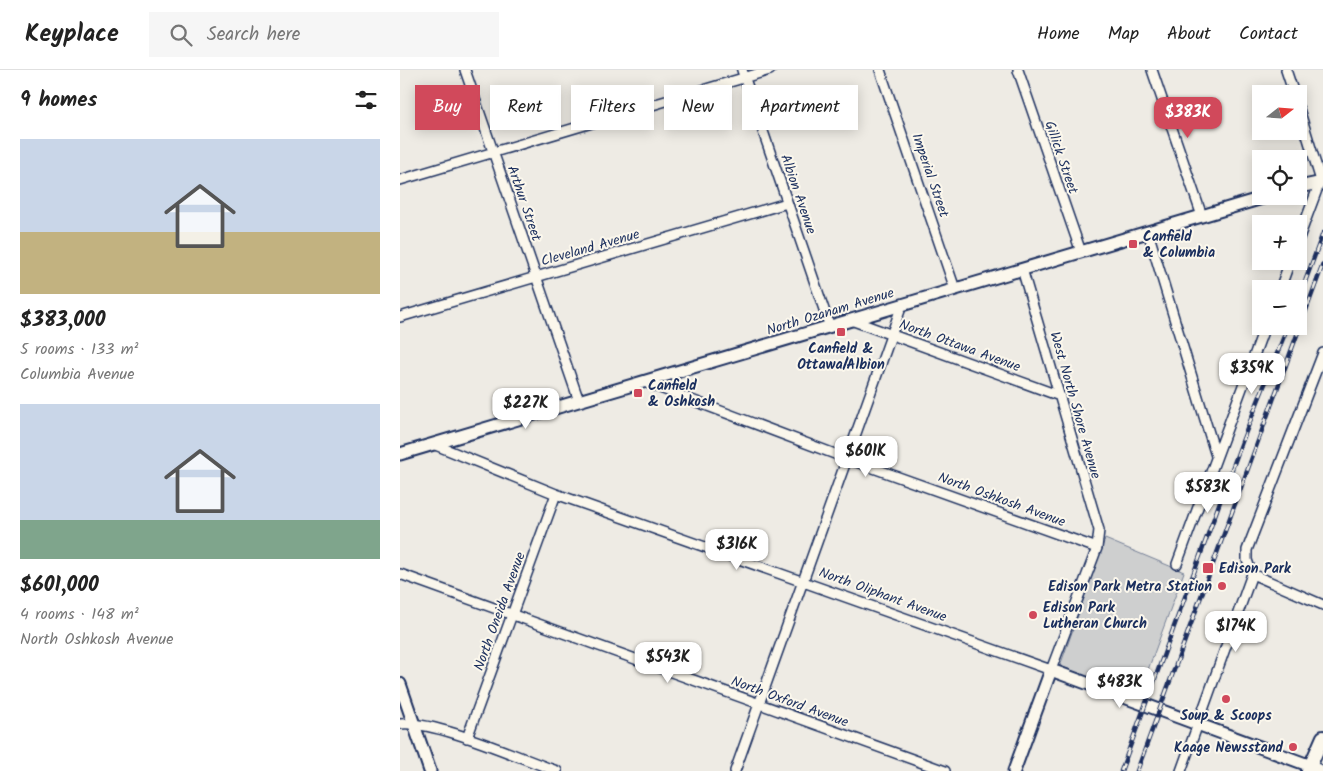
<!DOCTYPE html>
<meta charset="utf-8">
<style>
:root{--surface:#fff;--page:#f6f6f6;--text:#222;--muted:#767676;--line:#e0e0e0;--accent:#d1495b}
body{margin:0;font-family:Kalam,sans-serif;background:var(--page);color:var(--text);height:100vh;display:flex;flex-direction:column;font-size:19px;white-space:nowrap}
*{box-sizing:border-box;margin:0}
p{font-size:16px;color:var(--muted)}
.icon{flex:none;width:28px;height:28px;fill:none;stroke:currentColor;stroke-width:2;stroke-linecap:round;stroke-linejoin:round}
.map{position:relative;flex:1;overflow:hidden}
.sheet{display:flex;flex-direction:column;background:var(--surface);width:400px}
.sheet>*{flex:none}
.top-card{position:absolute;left:15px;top:15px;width:475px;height:45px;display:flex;gap:10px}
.needle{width:32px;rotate:73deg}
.buttons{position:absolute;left:852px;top:15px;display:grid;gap:10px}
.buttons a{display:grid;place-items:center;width:55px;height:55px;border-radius:0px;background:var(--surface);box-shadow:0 2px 12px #0003;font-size:25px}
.price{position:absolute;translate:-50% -42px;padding:0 11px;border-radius:10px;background:#fff;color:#222;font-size:16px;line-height:32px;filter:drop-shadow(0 1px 2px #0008)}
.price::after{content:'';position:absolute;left:50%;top:30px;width:15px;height:11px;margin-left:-8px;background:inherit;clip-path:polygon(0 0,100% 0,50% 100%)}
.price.on{background:var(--accent);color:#fff}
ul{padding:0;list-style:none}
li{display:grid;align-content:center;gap:10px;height:265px;padding:0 20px}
li span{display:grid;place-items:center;height:155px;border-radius:0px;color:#555}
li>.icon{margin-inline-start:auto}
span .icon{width:90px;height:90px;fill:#fffc;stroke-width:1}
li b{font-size:21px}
h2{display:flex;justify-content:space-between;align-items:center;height:60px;padding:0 20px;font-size:21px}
.tag{padding:0 18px;border-radius:0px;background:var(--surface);box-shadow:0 2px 12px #0003;font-size:18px;line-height:45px}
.tag.on{background:var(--accent);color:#fff}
header{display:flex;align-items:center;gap:30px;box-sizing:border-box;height:70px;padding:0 25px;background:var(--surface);border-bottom:1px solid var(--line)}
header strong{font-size:24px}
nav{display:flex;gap:28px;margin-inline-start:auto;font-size:18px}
.search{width:350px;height:45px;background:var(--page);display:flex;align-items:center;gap:12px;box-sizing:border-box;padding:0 18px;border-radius:0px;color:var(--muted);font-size:19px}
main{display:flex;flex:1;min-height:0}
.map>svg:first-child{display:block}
.green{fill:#cecfcf;stroke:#747f96}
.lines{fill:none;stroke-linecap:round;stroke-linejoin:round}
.minor-casing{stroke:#1b2f5e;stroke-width:12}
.tertiary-casing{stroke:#1b2f5e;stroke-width:15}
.secondary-casing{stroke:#1b2f5e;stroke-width:16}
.minor{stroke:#fbf7ec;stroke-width:9}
.tertiary{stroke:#fbf7ec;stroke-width:11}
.secondary{stroke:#fbf7ec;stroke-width:12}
.rail-casing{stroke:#1b2f5e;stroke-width:4.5}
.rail{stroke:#fbf7ec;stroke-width:2.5;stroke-dasharray:8;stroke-linecap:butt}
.poi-dot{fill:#d1495b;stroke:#fbf7ec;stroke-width:2}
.labels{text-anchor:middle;stroke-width:4;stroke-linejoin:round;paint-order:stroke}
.street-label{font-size:14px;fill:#1b2f5e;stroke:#fbf7ec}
.poi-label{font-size:14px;font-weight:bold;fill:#1b2f5e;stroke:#fbf7ec;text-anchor:start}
</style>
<header>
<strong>Keyplace</strong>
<div class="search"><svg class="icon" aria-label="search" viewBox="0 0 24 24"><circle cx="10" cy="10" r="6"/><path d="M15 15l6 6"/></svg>Search here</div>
<nav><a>Home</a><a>Map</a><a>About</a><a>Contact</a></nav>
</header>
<main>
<section class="sheet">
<h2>9 homes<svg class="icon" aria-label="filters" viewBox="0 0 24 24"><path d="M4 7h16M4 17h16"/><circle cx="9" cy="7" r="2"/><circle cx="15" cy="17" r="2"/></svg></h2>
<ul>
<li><span style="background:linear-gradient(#c9d6e8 60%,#c2b280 0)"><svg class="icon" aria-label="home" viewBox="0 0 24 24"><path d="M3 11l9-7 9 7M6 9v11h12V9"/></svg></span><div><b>$383,000</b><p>5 rooms · 133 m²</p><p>Columbia Avenue</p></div></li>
<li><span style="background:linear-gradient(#c9d6e8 75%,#7fa58c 0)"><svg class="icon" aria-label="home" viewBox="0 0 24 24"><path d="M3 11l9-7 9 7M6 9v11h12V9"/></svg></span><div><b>$601,000</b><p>4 rooms · 148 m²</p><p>North Oshkosh Avenue</p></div></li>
</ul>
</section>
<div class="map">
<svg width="923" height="701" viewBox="0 0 923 701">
<rect width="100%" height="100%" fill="#eeebe4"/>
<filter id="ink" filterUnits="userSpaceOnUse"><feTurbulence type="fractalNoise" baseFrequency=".02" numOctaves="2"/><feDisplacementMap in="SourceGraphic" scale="10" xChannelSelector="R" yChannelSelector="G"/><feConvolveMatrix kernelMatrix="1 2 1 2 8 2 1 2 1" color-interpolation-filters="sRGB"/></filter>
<g filter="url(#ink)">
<path class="green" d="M 705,469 L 784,502 L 738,627 L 660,596 Z"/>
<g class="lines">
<g class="minor-casing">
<path id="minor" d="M 65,0 L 179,331
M 342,0 L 430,257
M 480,0 L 555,219
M 618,0 L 681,182
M 752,0 L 802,146
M 886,0 L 894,24
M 899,39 L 921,111
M 0,110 L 370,0
M 748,162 L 816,386
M 899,168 L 921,109
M 880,219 L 890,191
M 0,247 L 387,133
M 451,250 L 660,326
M 244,312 L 448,389 L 697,478
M 33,374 L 156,424 L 651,600 L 697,478 L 699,460 L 622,199
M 777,494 L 865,256
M 0,504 L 545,701
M 852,504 L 923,535
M 0,654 C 36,650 119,688 157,701
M 67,668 L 156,424
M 911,696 L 923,701
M 335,701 L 502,235
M 781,701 L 852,504 L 847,490 L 847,480 L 923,283"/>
</g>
<g class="tertiary-casing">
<path id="tertiary" d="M 899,117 L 923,112
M 0,384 L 869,126
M 0,614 L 30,701
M 614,701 L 651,600 L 911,696"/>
</g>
<g class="secondary-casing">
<path id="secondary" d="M 908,701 L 923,667"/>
</g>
<use href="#minor" class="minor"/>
<use href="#tertiary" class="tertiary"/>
<use href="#secondary" class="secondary"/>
<g class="rail-casing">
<path id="rail" d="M 899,228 L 923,163
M 721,701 L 843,369 L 888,256
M 737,701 L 923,194"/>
</g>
<use href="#rail" class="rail"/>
</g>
</g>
<g class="poi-dot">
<rect x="728" y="169" width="10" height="10" rx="2.5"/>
<rect x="436" y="257" width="10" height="10" rx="2.5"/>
<rect x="233" y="318" width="10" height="10" rx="2.5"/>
<rect x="802" y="492" width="12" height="12" rx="2.5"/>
<circle cx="822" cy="516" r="5"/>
<circle cx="633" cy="545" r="5"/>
<circle cx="826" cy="629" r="5"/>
<circle cx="893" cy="677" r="5"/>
</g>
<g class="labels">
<g class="street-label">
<text transform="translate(662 87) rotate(71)" y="5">Gillick Street</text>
<text transform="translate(531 105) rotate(71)" y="5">Imperial Street</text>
<text transform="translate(399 124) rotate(71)" y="5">Albion Avenue</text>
<text transform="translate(125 133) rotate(71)" y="5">Arthur Street</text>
<text transform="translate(190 177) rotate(-16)" y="5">Cleveland Avenue</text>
<text transform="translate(430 241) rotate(-17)" y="5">North Ozanam Avenue</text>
<text transform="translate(560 275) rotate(20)" y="5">North Ottawa Avenue</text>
<text transform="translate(676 335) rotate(74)" y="5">West North Shore Avenue</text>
<text transform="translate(602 429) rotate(20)" y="5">North Oshkosh Avenue</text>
<text transform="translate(483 524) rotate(20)" y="5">North Oliphant Avenue</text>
<text transform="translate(99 541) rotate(-70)" y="5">North Oneida Avenue</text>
<text transform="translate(390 631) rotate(20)" y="5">North Oxford Avenue</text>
</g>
<g class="poi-label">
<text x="743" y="171">Canfield<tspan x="743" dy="16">&amp; Columbia</tspan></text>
<text x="441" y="283" text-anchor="middle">Canfield &amp;<tspan x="441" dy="16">Ottawa/Albion</tspan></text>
<text x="248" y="320">Canfield<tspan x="248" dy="16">&amp; Oshkosh</tspan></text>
<text x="819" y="503">Edison Park</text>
<text x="812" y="521" text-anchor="end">Edison Park Metra Station</text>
<text x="643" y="542">Edison Park<tspan x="643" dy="16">Lutheran Church</tspan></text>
<text x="826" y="650" text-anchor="middle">Soup &amp; Scoops</text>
<text x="883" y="682" text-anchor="end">Kaage Newsstand</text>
</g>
</g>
</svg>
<div class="buttons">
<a><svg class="needle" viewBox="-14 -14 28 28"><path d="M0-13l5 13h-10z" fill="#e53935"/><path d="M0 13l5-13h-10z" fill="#767676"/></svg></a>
<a><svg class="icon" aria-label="locate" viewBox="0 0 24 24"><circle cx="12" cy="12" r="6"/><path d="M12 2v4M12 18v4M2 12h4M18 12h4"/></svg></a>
<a>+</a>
<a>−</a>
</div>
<b class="price on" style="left:788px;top:69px">$383K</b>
<b class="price" style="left:852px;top:325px">$359K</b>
<b class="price" style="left:126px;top:360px">$227K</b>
<b class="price" style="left:466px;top:408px">$601K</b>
<b class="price" style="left:808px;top:444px">$583K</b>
<b class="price" style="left:337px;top:501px">$316K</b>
<b class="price" style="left:836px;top:583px">$174K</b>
<b class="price" style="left:268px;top:614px">$543K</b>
<b class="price" style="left:720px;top:639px">$483K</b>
<div class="top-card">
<a class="tag on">Buy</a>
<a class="tag">Rent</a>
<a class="tag">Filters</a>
<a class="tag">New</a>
<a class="tag">Apartment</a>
</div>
</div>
</main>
